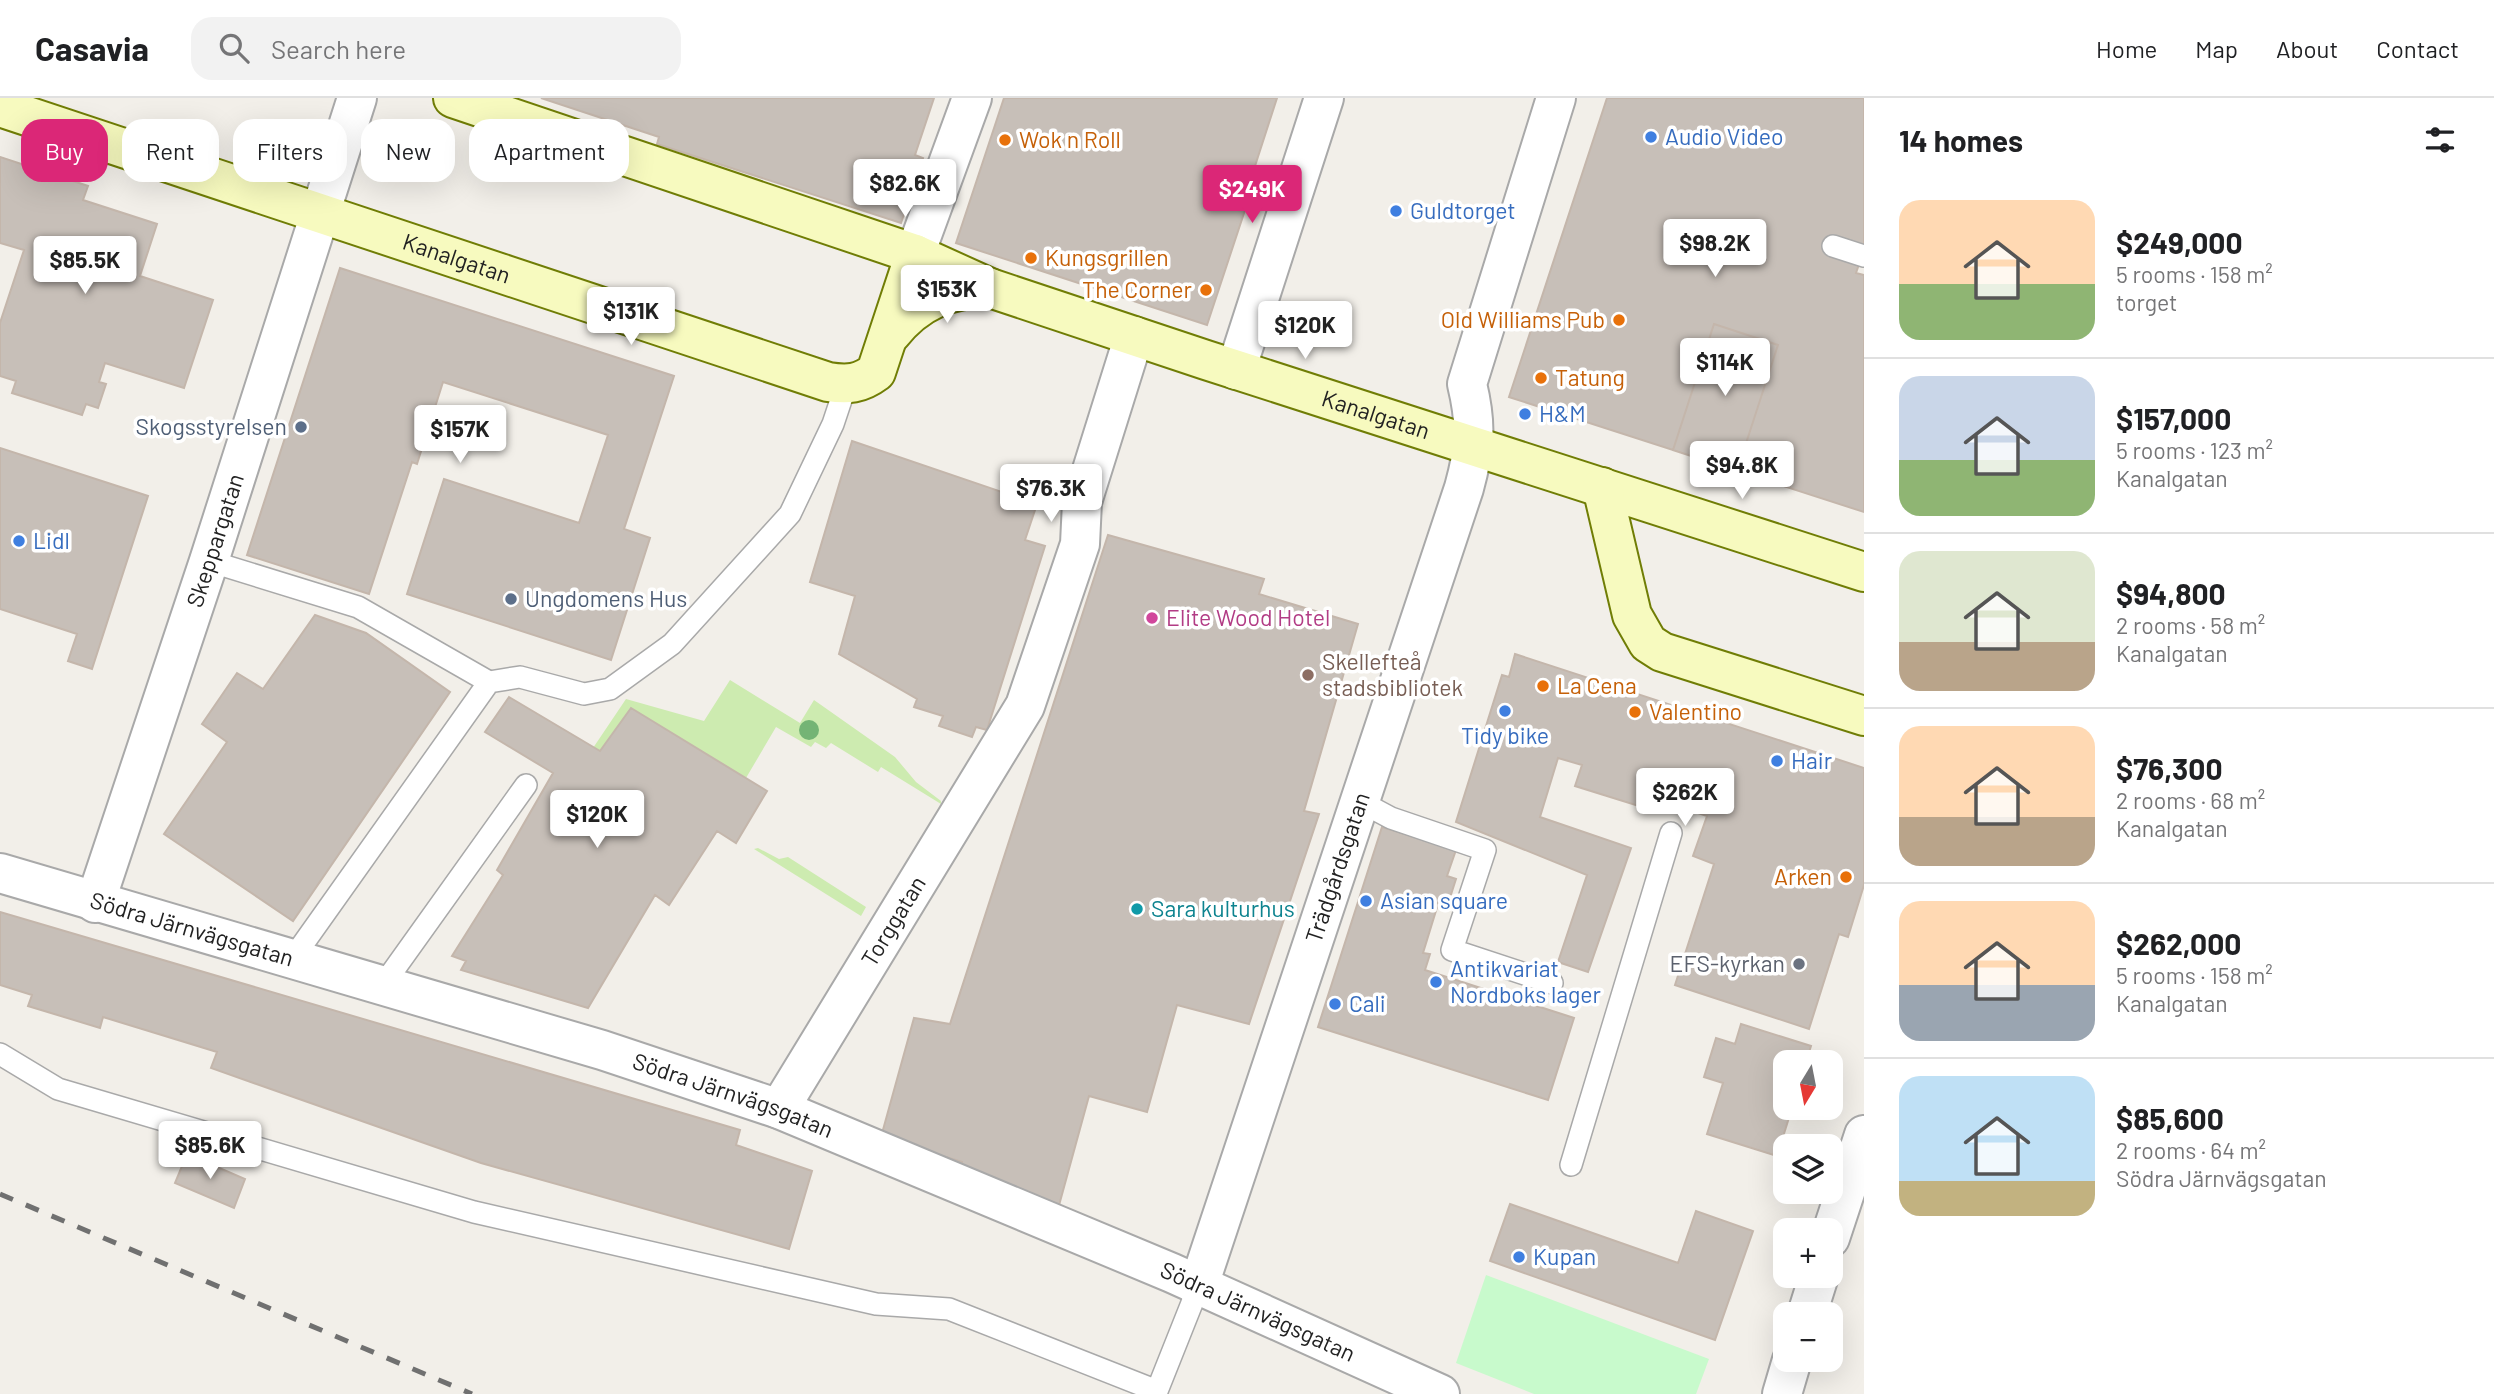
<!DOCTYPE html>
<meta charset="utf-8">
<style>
:root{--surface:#fff;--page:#f2f2f2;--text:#202124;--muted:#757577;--line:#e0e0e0;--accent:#db2777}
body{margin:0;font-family:Barlow,sans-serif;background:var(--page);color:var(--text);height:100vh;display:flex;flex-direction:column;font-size:26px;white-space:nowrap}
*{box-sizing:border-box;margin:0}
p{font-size:23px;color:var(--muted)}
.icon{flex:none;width:38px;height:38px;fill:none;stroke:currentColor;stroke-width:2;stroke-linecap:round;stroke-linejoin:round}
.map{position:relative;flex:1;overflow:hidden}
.panel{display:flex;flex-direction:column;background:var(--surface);width:630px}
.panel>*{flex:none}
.top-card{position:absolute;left:21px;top:21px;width:665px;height:63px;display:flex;gap:14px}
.needle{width:46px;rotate:190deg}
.controls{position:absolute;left:1773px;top:952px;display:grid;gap:14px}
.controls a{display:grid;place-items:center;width:70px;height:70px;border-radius:14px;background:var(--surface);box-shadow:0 7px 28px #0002;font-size:35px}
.price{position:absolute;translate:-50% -60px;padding:0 16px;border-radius:7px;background:#fff;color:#222;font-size:23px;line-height:46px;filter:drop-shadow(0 2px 4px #0008)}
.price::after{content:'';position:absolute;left:50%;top:42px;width:21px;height:16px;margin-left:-10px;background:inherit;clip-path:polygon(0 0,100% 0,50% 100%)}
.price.selected{background:var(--accent);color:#fff}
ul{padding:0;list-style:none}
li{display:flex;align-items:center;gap:21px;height:175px;padding:0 35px}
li+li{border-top:2px solid var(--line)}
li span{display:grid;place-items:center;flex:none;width:196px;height:140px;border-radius:21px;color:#555}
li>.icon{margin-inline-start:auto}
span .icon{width:84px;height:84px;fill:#fffc;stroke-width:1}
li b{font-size:30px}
h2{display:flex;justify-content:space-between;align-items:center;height:84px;padding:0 35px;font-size:30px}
.chip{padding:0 24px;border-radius:21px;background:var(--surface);box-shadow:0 7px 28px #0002;font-size:24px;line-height:63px}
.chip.selected{background:var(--accent);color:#fff}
header{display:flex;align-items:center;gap:42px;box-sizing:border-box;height:98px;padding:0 35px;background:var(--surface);border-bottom:2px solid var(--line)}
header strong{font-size:33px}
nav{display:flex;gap:38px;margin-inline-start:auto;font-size:24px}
.search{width:490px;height:63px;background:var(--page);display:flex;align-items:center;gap:18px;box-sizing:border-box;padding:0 24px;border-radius:21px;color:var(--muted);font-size:26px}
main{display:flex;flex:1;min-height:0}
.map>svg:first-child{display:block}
.grass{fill:#cdebb0}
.park{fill:#c8facc}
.building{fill:#c7bfb8;stroke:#c4b6ab;stroke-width:2}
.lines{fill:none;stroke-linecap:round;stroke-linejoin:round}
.lane-casing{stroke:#a9a9a9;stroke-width:24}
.street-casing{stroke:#a9a9a9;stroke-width:42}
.secondary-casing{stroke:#707d05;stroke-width:42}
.lane{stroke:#fff;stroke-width:21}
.street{stroke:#fff;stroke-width:38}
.secondary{stroke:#f7fabf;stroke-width:38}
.rail{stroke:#707070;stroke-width:5;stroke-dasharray:14 14;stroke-linecap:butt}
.tree{fill:#74b475}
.shop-dot{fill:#3f7fe0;stroke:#fff;stroke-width:2.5}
.food-dot{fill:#e8710a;stroke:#fff;stroke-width:2.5}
.service-dot{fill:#5c6f8a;stroke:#fff;stroke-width:2.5}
.hotel-dot{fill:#d1479c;stroke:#fff;stroke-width:2.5}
.education-dot{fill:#8d6e63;stroke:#fff;stroke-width:2.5}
.culture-dot{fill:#0f9aa8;stroke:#fff;stroke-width:2.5}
.worship-dot{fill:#6b7280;stroke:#fff;stroke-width:2.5}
.labels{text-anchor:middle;stroke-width:7;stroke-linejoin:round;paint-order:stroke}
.shop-label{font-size:23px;fill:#366cbe;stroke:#fff;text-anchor:start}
.food-label{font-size:23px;fill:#c56008;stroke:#fff;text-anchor:start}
.street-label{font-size:23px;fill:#222;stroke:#fff}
.service-label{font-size:23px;fill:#4e5e75;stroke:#fff;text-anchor:end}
.hotel-label{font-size:23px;fill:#b23c85;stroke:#fff;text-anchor:start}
.education-label{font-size:23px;fill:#785e54;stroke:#fff;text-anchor:start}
.culture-label{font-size:23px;fill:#0d838f;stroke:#fff;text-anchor:start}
.worship-label{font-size:23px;fill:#5b616d;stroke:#fff;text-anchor:end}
</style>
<header>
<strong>Casavia</strong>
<div class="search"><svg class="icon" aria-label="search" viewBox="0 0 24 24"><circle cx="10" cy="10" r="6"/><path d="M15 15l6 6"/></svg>Search here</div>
<nav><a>Home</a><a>Map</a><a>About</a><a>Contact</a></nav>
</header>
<main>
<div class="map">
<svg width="1864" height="1296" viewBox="0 0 1864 1296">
<rect width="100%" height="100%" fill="#f2efe9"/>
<path class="grass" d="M 730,582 L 800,625 L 814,602 L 895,659 L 916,684 L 941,703 L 941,706 L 881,669 L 878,674 L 831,645 L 826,650 L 815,644 L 811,649 L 776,629 L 746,680 L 631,611 L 600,653 L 593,650 L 626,601 L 704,623 Z
M 758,750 L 779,761 L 788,759 L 866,809 L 861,818 L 754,751 Z"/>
<path class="park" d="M 1486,1177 L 1709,1261 L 1696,1296 L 1534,1296 L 1456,1265 Z"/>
<path class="building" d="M 541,0 L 934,0 L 915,57 L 923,60 L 901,125 L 657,46 L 659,39 Z
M 1004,0 L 1277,0 L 1244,102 L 1248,103 L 1207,227 L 956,145 Z
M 1607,0 L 1864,0 L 1864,152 L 1856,175 L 1864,177 L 1864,414 L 1737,373 L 1778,247 L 1714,226 L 1673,352 L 1509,299 Z
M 0,59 L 88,88 L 83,102 L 157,126 L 140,178 L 213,202 L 184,290 L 105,265 L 99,284 L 106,286 L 98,310 L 86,306 L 82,317 L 12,295 L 16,283 L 0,278 L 0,225 L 24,152 L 0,145 Z
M 340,170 L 674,278 L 624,431 L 650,440 L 611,562 L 407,496 L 444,381 L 579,425 L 608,337 L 443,284 L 417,366 L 412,364 L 369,496 L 247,457 Z
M 1714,226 L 1778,247 L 1737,373 L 1673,352 Z
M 852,343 L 1037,406 L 1025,442 L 1045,448 L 987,632 L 976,629 L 972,639 L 939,628 L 943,618 L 914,609 L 917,601 L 839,556 L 855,498 L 810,484 Z
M 0,350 L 148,398 L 92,571 L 68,563 L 77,536 L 0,511 Z
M 1108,437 L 1264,481 L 1259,496 L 1358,526 L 1304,713 L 1319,716 L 1249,926 L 1177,907 L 1147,1014 L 1089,998 L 1058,1111 L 958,1080 L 962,1064 L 881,1039 L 914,920 L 950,926 Z
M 315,517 L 366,535 L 450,594 L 293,823 L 164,736 L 227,644 L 202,626 L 237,575 L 263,591 Z
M 1515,556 L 1864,670 L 1864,787 L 1848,839 L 1839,836 L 1809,931 L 1675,887 L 1714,766 L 1693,758 L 1707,718 L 1645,697 L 1642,709 L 1575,688 L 1582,667 L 1558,660 L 1540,719 L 1631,750 L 1588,874 L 1558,864 L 1587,777 L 1456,724 L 1502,577 L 1509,579 Z
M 509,599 L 600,653 L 631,610 L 767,693 L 736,745 L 717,733 L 669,807 L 655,797 L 588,910 L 461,872 L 466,863 L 452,858 L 503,777 L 497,772 L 553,675 L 485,634 Z
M 1382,729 L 1456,752 L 1447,778 L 1456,781 L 1448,806 L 1439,803 L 1423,855 L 1430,856 L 1425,872 L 1574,920 L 1548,1002 L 1318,929 Z
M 0,814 L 740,1032 L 736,1047 L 812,1073 L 789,1151 L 481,1065 L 211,970 L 217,954 L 103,919 L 100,930 L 28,908 L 32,897 L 0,887 Z
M 1741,926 L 1811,948 L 1806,964 L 1785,964 L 1785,1010 L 1792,1010 L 1777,1058 L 1707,1036 L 1723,985 L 1704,979 L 1716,940 L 1735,946 Z
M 187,1056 L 245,1081 L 234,1110 L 175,1085 Z
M 1510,1106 L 1678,1165 L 1696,1113 L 1753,1133 L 1715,1242 L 1490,1163 Z"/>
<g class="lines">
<g class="lane-casing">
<path id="lane" d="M 1833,148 L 1864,158
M 209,463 L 358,509 L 489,584 L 293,860
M 489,584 L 520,579 L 584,596 L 610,591 L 672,546 L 790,416 L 833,326 L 846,287
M 1361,704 L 1391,720 L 1485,752 L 1452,852 L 1552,885
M 383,887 L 526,687
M 0,956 L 58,991 L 474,1114 L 876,1206 L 949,1211 L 1157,1293 L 1198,1190
M 1571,1067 L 1671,735"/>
</g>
<g class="street-casing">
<g id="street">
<path d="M 915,156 L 972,0"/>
<path d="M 1236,272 L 1324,0"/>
<path id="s1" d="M 0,775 L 602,952 L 779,1011 L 1172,1175 L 1440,1296"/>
<path id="s2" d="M 95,805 L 209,463 L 357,0"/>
<path id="s3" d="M 779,1011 L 1025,608 L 1080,446 L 1082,404 L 1134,238"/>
<path d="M 1830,1140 L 1864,1037"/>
<path id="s4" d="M 1198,1190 L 1464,390 C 1475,350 1477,327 1467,286 L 1556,0"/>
<path d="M 1807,1216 L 1819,1178"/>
<path d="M 1782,1296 L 1792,1262"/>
</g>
</g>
<g class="secondary-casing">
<g id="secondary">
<path id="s5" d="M 453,0 L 915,156 L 990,190 L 1206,262 L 1864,474"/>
<path id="s6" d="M 0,9 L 828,284 C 848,287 860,286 876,274 L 915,156"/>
<path d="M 891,236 C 917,203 949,190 990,190"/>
<path d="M 1602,389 L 1632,517 L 1648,545 L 1662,554 L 1864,618"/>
</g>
</g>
<use href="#lane" class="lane"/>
<use href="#street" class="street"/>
<use href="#secondary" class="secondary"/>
<path class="rail" d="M 0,1096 L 472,1296"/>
</g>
<circle class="tree" cx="809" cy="632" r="10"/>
<g class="shop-dot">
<circle cx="1651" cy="39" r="7"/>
<circle cx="1396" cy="113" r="7"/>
<circle cx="1525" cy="316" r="7"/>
<circle cx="19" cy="443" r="7"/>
<circle cx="1505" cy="613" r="7"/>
<circle cx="1777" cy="663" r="7"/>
<circle cx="1366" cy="803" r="7"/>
<circle cx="1436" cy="884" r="7"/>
<circle cx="1335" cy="906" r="7"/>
<circle cx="1519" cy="1159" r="7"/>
</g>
<g class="food-dot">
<circle cx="1005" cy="42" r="7"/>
<circle cx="1031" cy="160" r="7"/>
<circle cx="1206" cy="192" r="7"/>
<circle cx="1619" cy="222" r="7"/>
<circle cx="1541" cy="280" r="7"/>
<circle cx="1543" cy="588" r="7"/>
<circle cx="1635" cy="614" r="7"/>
<circle cx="1846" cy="779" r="7"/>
</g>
<g class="service-dot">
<circle cx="301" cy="329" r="7"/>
<circle cx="511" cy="501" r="7"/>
</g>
<circle class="hotel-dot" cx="1152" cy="520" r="7"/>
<circle class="education-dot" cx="1308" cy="577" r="7"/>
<circle class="culture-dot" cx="1137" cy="811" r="7"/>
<circle class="worship-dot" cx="1799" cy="866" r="7"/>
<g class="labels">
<g class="shop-label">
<text x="1665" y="47">Audio Video</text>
<text x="1410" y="121">Guldtorget</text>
<text x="1539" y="324">H&amp;M</text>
<text x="33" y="451">Lidl</text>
<text x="1505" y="646" text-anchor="middle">Tidy bike</text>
<text x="1791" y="671">Hair</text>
<text x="1380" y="811">Asian square</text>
<text x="1450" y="879">Antikvariat<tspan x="1450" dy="26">Nordboks lager</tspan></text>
<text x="1349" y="914">Cali</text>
<text x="1533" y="1167">Kupan</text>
</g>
<g class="food-label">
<text x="1019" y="50">Wok n Roll</text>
<text x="1045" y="168">Kungsgrillen</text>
<text x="1192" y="200" text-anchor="end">The Corner</text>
<text x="1605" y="230" text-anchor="end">Old Williams Pub</text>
<text x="1555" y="288">Tatung</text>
<text x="1557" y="596">La Cena</text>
<text x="1649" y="622">Valentino</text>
<text x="1832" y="787" text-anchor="end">Arken</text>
</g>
<g class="street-label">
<text dy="8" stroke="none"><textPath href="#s6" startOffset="481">Kanalgatan</textPath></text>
<text dy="8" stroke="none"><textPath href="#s5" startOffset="976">Kanalgatan</textPath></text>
<text dy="8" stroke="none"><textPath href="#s2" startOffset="382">Skeppargatan</textPath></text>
<text dy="8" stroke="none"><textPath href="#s4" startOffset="443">Trädgårdsgatan</textPath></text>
<text dy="8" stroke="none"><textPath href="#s3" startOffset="220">Torggatan</textPath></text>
<text dy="8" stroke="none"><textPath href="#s1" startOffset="200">Södra Järnvägsgatan</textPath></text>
<text dy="8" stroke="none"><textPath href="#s1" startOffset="766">Södra Järnvägsgatan</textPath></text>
<text dy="8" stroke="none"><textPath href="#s1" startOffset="1334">Södra Järnvägsgatan</textPath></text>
</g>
<g class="service-label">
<text x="287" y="337">Skogsstyrelsen</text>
<text x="525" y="509" text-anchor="start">Ungdomens Hus</text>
</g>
<g class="hotel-label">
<text x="1166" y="528">Elite Wood Hotel</text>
</g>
<g class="education-label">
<text x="1322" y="572">Skellefteå<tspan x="1322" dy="26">stadsbibliotek</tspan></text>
</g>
<g class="culture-label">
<text x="1151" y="819">Sara kulturhus</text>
</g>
<g class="worship-label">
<text x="1785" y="874">EFS-kyrkan</text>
</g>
</g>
</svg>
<div class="controls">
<a><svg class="needle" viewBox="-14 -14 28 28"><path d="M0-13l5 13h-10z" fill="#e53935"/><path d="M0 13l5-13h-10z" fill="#757577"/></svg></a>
<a><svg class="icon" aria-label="layers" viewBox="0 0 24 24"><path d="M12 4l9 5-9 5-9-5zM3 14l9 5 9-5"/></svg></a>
<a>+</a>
<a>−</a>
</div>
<b class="price" style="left:905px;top:121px">$82.6K</b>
<b class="price selected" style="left:1252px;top:127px">$249K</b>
<b class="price" style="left:1715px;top:181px">$98.2K</b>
<b class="price" style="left:85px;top:198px">$85.5K</b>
<b class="price" style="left:947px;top:227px">$153K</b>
<b class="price" style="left:631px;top:249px">$131K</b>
<b class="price" style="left:1305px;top:263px">$120K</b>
<b class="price" style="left:1725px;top:300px">$114K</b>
<b class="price" style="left:460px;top:367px">$157K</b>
<b class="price" style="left:1742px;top:403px">$94.8K</b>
<b class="price" style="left:1051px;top:426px">$76.3K</b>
<b class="price" style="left:1685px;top:730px">$262K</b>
<b class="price" style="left:597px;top:752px">$120K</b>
<b class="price" style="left:210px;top:1083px">$85.6K</b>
<div class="top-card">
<a class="chip selected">Buy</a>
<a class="chip">Rent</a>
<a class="chip">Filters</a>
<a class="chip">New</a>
<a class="chip">Apartment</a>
</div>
</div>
<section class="panel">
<h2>14 homes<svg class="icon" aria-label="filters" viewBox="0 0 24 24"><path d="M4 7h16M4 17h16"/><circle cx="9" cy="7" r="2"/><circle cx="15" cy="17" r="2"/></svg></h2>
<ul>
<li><span style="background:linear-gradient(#ffd9b3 60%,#8fb573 0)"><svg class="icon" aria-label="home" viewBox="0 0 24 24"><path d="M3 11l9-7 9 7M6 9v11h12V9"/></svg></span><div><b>$249,000</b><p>5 rooms · 158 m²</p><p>torget</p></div></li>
<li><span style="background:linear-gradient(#c9d6e8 60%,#8fb573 0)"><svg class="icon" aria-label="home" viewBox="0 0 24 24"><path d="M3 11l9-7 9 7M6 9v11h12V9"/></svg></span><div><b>$157,000</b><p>5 rooms · 123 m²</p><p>Kanalgatan</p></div></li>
<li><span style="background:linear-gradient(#dfe7d0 65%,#b9a48a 0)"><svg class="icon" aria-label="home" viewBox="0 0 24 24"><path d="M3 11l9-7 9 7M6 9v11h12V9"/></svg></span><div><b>$94,800</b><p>2 rooms · 58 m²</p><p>Kanalgatan</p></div></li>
<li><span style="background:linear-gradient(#ffd9b3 65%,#b9a48a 0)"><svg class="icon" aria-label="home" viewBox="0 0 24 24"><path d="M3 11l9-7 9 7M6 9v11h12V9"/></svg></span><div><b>$76,300</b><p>2 rooms · 68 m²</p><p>Kanalgatan</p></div></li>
<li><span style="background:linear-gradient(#ffd9b3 60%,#9aa5b1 0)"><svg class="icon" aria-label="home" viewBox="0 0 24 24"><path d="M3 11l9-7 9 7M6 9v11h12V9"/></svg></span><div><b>$262,000</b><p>5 rooms · 158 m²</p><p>Kanalgatan</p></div></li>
<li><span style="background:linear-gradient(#bfe0f5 75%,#c2b280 0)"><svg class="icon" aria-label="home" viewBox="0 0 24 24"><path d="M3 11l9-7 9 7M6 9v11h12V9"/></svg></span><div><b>$85,600</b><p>2 rooms · 64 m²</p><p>Södra Järnvägsgatan</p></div></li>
</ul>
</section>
</main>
